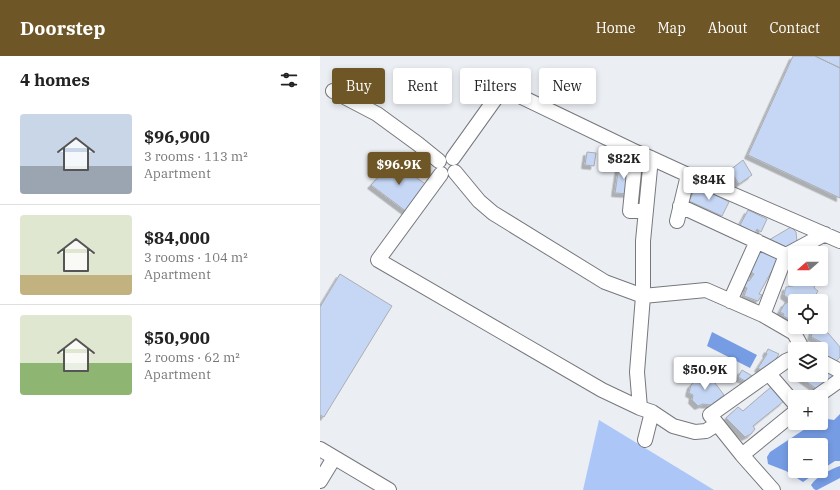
<!DOCTYPE html>
<meta charset="utf-8">
<style>
:root{--surface:#fff;--page:#f6f6f6;--text:#222;--muted:#767676;--line:#e0e0e0;--accent:#6e5627}
body{margin:0;font-family:"IBM Plex Serif",serif;background:var(--page);color:var(--text);height:100vh;display:flex;flex-direction:column;font-size:15px;white-space:nowrap}
*{box-sizing:border-box;margin:0}
p{font-size:13px;color:var(--muted)}
.icon{flex:none;width:22px;height:22px;fill:none;stroke:currentColor;stroke-width:2;stroke-linecap:round;stroke-linejoin:round}
.map{position:relative;flex:1;overflow:hidden}
.sheet{display:flex;flex-direction:column;background:var(--surface);width:320px}
.sheet>*{flex:none}
.guide{position:absolute;left:12px;top:12px;width:380px;height:36px;display:flex;gap:8px}
.needle{width:26px;rotate:249deg}
.fabs{position:absolute;left:468px;top:190px;display:grid;gap:8px}
.fabs a{display:grid;place-items:center;width:40px;height:40px;border-radius:4px;background:var(--surface);box-shadow:0 2px 6px #0003;font-size:20px}
.price{position:absolute;translate:-50% -34px;padding:0 9px;border-radius:4px;background:#fff;color:#222;font-size:13px;line-height:26px;filter:drop-shadow(0 1px 2px #0008)}
.price::after{content:'';position:absolute;left:50%;top:24px;width:12px;height:9px;margin-left:-6px;background:inherit;clip-path:polygon(0 0,100% 0,50% 100%)}
.price.active{background:var(--accent);color:#fff}
ul{padding:0;list-style:none}
li{display:flex;align-items:center;gap:12px;height:100px;padding:0 20px}
li+li{border-top:1px solid var(--line)}
li span{display:grid;place-items:center;flex:none;width:112px;height:80px;border-radius:4px;color:#555}
li>.icon{margin-inline-start:auto}
span .icon{width:48px;height:48px;fill:#fffc;stroke-width:1}
li b{font-size:17px}
h2{display:flex;justify-content:space-between;align-items:center;height:48px;padding:0 20px;font-size:17px}
.tag{padding:0 14px;border-radius:4px;background:var(--surface);box-shadow:0 2px 6px #0003;font-size:14px;line-height:36px}
.tag.active{background:var(--accent);color:#fff}
header{display:flex;align-items:center;gap:24px;box-sizing:border-box;height:56px;padding:0 20px;background:var(--accent);color:#fff}
header strong{font-size:19px}
nav{display:flex;gap:22px;margin-inline-start:auto;font-size:14px}
main{display:flex;flex:1;min-height:0}
.map>svg:first-child{display:block}
.green{fill:#acc6f7}
.water{fill:#769ce4}
.building{fill:#c6d7f5;stroke:#abadb2;filter:url(#shadow)}
.lines{fill:none;stroke-linecap:round;stroke-linejoin:round}
.minor-casing{stroke:#76787c;stroke-width:16}
.minor{stroke:#fff;stroke-width:14}
</style>
<header>
<strong>Doorstep</strong>
<nav><a>Home</a><a>Map</a><a>About</a><a>Contact</a></nav>
</header>
<main>
<section class="sheet">
<h2>4 homes<svg class="icon" aria-label="filters" viewBox="0 0 24 24"><path d="M4 7h16M4 17h16"/><circle cx="9" cy="7" r="2"/><circle cx="15" cy="17" r="2"/></svg></h2>
<ul>
<li><span style="background:linear-gradient(#c9d6e8 65%,#9aa5b1 0)"><svg class="icon" aria-label="home" viewBox="0 0 24 24"><path d="M3 11l9-7 9 7M6 9v11h12V9"/></svg></span><div><b>$96,900</b><p>3 rooms · 113 m²</p><p>Apartment</p></div></li>
<li><span style="background:linear-gradient(#dfe7d0 75%,#c2b280 0)"><svg class="icon" aria-label="home" viewBox="0 0 24 24"><path d="M3 11l9-7 9 7M6 9v11h12V9"/></svg></span><div><b>$84,000</b><p>3 rooms · 104 m²</p><p>Apartment</p></div></li>
<li><span style="background:linear-gradient(#dfe7d0 60%,#8fb573 0)"><svg class="icon" aria-label="home" viewBox="0 0 24 24"><path d="M3 11l9-7 9 7M6 9v11h12V9"/></svg></span><div><b>$50,900</b><p>2 rooms · 62 m²</p><p>Apartment</p></div></li>
</ul>
</section>
<div class="map">
<svg width="520" height="434" viewBox="0 0 520 434">
<defs>
<filter id="shadow"><feDropShadow dx="-3.5" dy="3.5" stdDeviation="0" flood-color="#0004"/></filter>
</defs>
<rect width="100%" height="100%" fill="#ebeef3"/>
<path class="green" d="M 279,364 L 394,434 L 263,434 Z"/>
<path class="water" d="M 392,276 L 437,299 L 430,312 L 387,290 Z
M 520,358 L 520,405 L 515,405 L 501,414 L 501,389 L 475,389 L 475,415 L 499,415 L 483,426 L 466,415 L 448,408 L 447,401 L 450,396 L 494,367 L 501,367 L 501,362 L 514,364 Z
M 520,410 L 520,422 L 497,434 C 494,434 493,432 491,429 C 496,421 511,413 520,410 Z"/>
<path class="building" d="M 473,0 L 495,0 L 520,12 L 520,142 L 428,99 Z
M 495,0 L 520,0 L 520,12 Z
M 267,96 L 276,97 L 274,110 L 265,109 Z
M 69,103 L 107,129 L 87,156 L 51,129 L 64,115 Z
M 423,104 L 432,119 L 419,128 L 410,114 Z
M 299,110 L 313,112 L 309,138 L 295,137 Z
M 377,129 L 409,146 L 402,160 L 369,145 Z
M 428,154 L 447,163 L 441,176 L 437,173 L 435,177 L 420,169 Z
M 471,171 L 476,176 L 477,185 L 474,190 L 465,196 L 449,184 Z
M 440,193 L 459,202 L 439,238 L 442,239 L 438,245 L 424,240 L 427,232 L 422,230 L 425,223 L 429,225 L 434,218 L 430,215 L 437,202 Z
M 20,218 L 72,250 L 4,361 L 0,359 L 0,251 Z
M 489,223 L 496,227 L 494,232 L 498,235 L 492,245 L 475,245 L 475,268 L 470,266 L 471,264 L 463,260 L 464,258 L 460,256 L 465,247 L 467,247 L 469,243 L 464,239 L 466,231 L 473,230 L 477,228 L 476,224 L 488,229 Z
M 494,271 L 508,277 L 520,291 L 520,301 L 515,307 L 502,296 L 506,291 L 499,288 L 501,286 L 491,281 Z
M 448,293 L 459,298 L 447,318 L 438,312 L 447,298 L 446,297 Z
M 501,313 L 512,316 L 514,324 L 498,334 L 480,321 L 481,319 L 501,319 Z
M 422,314 L 434,321 L 427,326 L 418,321 Z
M 383,318 L 395,327 L 404,339 L 391,349 L 383,348 L 378,350 L 372,344 L 373,339 L 369,337 L 371,329 Z
M 451,331 L 464,345 L 433,370 L 435,373 L 431,378 L 425,381 L 406,362 L 418,351 L 423,355 Z"/>
<g class="lines">
<g class="minor-casing">
<path id="minor" d="M 13,35 L 57,58 L 98,88 L 119,105
M 316,96 L 310,155 L 326,155
M 133,102 L 183,32 L 316,96 L 331,102 L 368,119 L 520,185
M 135,116 L 159,145 L 173,157 L 285,226 L 323,240 L 323,185 L 331,102
M 121,118 L 58,204 L 282,334 L 320,352
M 360,150 L 466,199
M 357,165 L 368,119
M 410,245 L 437,185
M 443,259 L 474,277 L 480,288 L 481,293
M 501,305 L 520,315
M 449,318 L 475,348
M 496,341 L 520,324
M 397,368 L 386,375 L 375,376 L 353,370 L 332,356 L 320,352 L 317,316 L 323,240 L 386,234 L 443,259 L 466,199 L 505,178
M 325,384 L 332,356
M 0,393 L 69,434
M 422,399 L 390,359 L 466,305 L 475,301
M 0,425 L 14,402
M 453,434 L 422,399 L 475,356"/>
</g>
<use href="#minor" class="minor"/>
</g>
</svg>
<div class="fabs">
<a><svg class="needle" viewBox="-14 -14 28 28"><path d="M0-13l5 13h-10z" fill="#e53935"/><path d="M0 13l5-13h-10z" fill="#767676"/></svg></a>
<a><svg class="icon" aria-label="locate" viewBox="0 0 24 24"><circle cx="12" cy="12" r="6"/><path d="M12 2v4M12 18v4M2 12h4M18 12h4"/></svg></a>
<a><svg class="icon" aria-label="layers" viewBox="0 0 24 24"><path d="M12 4l9 5-9 5-9-5zM3 14l9 5 9-5"/></svg></a>
<a>+</a>
<a>−</a>
</div>
<b class="price" style="left:304px;top:124px">$82K</b>
<b class="price active" style="left:79px;top:130px">$96.9K</b>
<b class="price" style="left:389px;top:145px">$84K</b>
<b class="price" style="left:385px;top:335px">$50.9K</b>
<div class="guide">
<a class="tag active">Buy</a>
<a class="tag">Rent</a>
<a class="tag">Filters</a>
<a class="tag">New</a>
</div>
</div>
</main>
